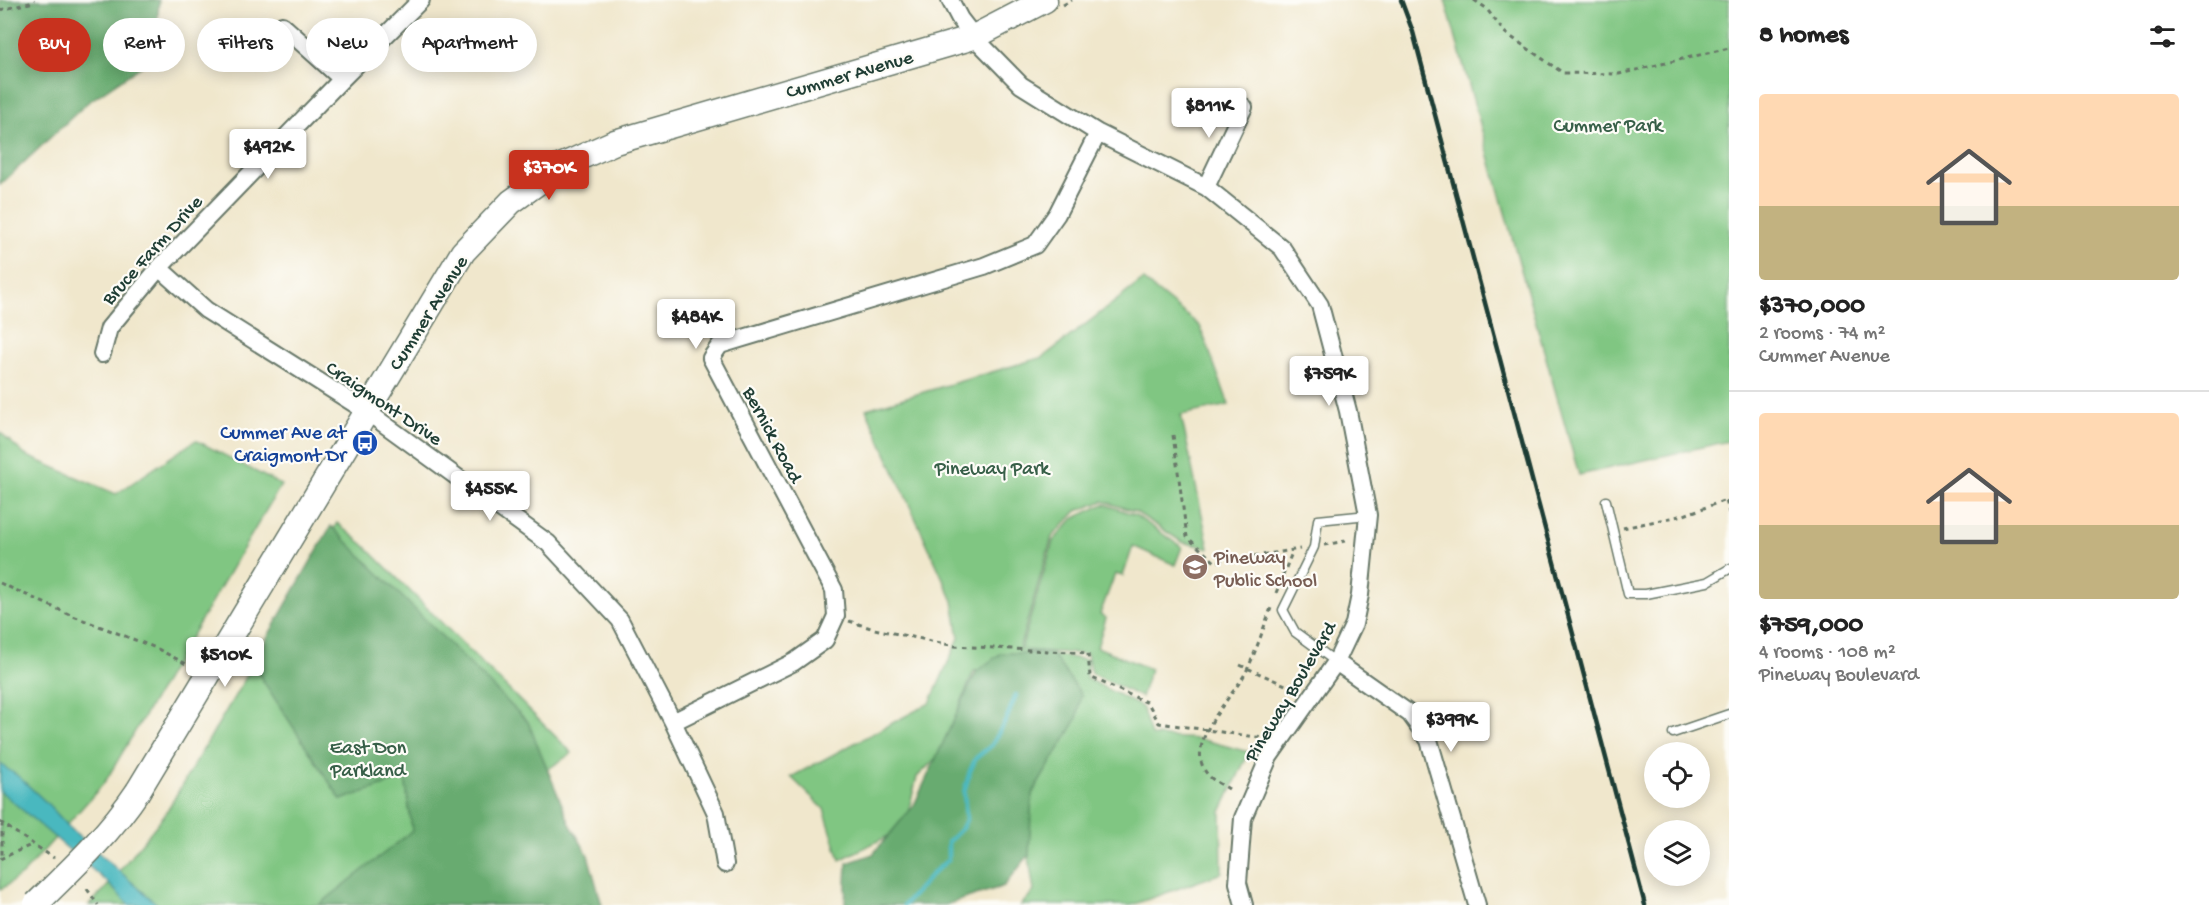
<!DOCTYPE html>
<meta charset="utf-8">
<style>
:root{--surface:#fff;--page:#f2f2f2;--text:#222;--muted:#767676;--line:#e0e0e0;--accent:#c8321e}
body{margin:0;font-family:"Gochi Hand",sans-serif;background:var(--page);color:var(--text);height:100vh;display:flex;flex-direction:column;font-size:22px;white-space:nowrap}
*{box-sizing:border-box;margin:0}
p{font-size:20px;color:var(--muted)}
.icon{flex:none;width:33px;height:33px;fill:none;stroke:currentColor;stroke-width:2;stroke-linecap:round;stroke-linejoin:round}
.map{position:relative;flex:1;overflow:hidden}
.details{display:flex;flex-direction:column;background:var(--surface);width:480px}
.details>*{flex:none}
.top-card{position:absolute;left:18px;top:18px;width:570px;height:54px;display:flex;gap:12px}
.fabs{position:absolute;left:1644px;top:742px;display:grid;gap:12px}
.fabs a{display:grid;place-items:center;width:66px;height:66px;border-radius:50%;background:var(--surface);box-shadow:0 3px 15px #0003;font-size:30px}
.price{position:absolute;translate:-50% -51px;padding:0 14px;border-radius:6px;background:#fff;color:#222;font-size:20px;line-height:39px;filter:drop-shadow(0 2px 3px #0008)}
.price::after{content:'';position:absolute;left:50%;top:36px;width:18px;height:14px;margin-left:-9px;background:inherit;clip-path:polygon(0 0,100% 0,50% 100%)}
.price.current{background:var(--accent);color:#fff}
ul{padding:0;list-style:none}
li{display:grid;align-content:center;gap:12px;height:318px;padding:0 30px}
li+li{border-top:2px solid var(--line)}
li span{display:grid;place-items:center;height:186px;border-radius:6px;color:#555}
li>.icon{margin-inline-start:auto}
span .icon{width:108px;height:108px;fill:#fffc;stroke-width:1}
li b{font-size:26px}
h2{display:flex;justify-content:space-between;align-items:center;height:72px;padding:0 30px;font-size:26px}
.tag{padding:0 21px;border-radius:27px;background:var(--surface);box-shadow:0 3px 15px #0003;font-size:21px;line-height:54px}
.tag.current{background:var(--accent);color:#fff}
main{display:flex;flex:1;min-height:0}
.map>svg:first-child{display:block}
.green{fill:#80c682;stroke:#50825b;stroke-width:1.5}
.forest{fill:#68ab70;stroke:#447452;stroke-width:1.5}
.water{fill:#49b8bf;stroke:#347a7a;stroke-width:1.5}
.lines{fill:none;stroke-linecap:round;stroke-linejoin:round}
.stream{stroke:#49b8bf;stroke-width:4.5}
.lane-casing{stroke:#687869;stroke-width:11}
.street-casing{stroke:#687869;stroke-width:20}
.secondary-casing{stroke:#687869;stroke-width:27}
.path{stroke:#687869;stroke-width:3;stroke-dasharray:4.5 4.5;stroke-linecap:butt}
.lane{stroke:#fff;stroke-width:8}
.street{stroke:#fff;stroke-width:16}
.secondary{stroke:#fff;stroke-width:24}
.rail{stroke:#1f3d34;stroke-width:4.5}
.secondary-bridge-casing{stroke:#687869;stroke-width:27;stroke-linecap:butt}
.secondary-bridge{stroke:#fff;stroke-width:24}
.labels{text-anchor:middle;stroke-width:4.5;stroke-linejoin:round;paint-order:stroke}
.street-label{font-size:20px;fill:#1f3d34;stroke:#fdfcf7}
.park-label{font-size:20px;fill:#375f48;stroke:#fdfcf7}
.transit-label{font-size:20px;fill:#164399;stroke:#fdfcf7;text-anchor:end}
.education-label{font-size:20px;fill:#785e54;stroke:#fdfcf7;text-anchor:start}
</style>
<main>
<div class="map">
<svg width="1729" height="905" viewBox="0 0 1729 905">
<rect width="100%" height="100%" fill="#fdfcf7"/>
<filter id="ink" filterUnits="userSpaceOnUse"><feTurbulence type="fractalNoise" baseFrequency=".0167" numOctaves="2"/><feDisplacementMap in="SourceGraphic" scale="12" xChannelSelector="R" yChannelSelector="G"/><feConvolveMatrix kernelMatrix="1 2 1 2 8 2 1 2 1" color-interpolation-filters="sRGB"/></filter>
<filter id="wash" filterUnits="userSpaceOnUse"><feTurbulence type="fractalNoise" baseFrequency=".008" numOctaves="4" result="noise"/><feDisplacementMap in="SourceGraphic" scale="24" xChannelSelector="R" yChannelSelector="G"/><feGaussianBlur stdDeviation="1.35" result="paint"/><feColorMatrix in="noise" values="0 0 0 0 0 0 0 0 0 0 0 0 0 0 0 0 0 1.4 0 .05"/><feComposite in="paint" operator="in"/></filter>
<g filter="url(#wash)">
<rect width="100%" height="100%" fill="#f0e7cc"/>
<path class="green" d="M 1445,0 L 1729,0 L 1729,441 L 1579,475 Z
M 1143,280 L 1200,326 L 1229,405 L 1181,415 L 1209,548 L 1182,542 L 1136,512 L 1103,501 L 1077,511 L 1052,537 L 1019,649 L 1021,649 L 1053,541 L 1074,518 L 1104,504 L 1135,515 L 1182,547 L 1175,565 L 1133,546 L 1123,576 L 1115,574 L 1100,614 L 1106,618 L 1097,647 L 1150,669 L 1141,697 L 1092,674 L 1087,654 L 1024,650 L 1087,660 L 1086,678 L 1142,707 L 1151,736 L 1200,739 L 1249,752 L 1221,812 L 1222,873 L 1132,905 L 1021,905 L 1034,891 L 1016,772 L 1013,666 L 974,671 L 940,754 L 917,777 L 904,828 L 840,860 L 824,809 L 791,777 L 930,703 L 959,638 L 953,601 L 866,409 L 1043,357 Z
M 0,432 L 25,455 L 116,494 L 196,440 L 281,485 L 105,782 L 23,874 L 0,890 Z
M 337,523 L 363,544 L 572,753 L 544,772 L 601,905 L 89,905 L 105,889 L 165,814 Z"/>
<path class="forest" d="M 0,0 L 159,0 L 155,57 L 87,103 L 0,185 Z
M 331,526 L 528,722 L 570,824 L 588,855 L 602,905 L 319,905 L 412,831 L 405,778 L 341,800 L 252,664 Z
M 1001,653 L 1051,653 L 1081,694 L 1077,719 L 1032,794 L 1029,855 L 1004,886 L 945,905 L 845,905 L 847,863 L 873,854 L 914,805 L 976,672 Z"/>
<path class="water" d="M 0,764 L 18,776 L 48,804 L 69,827 L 158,905 L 129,905 L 107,882 L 0,791 Z"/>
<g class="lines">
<path class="stream" d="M 904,905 L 935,871 L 948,860 L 948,842 L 962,828 L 966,820 L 964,792 L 970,771 L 976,758 L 992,745 L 1006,720 L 1016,695"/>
</g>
</g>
<g filter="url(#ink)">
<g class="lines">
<g class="lane-casing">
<path id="lane" d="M 1606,501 L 1628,594 L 1646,594 L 1707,582 L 1729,569
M 1336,662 L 1295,632 L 1283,610 L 1314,547 L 1318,520 L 1368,515
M 1673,733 L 1729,714"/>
</g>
<g class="street-casing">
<path id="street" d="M 950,0 L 960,19 L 974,37 L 1021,85 L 1098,133 L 1206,187 L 1282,248 L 1320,305 L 1348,411 L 1368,515 L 1360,595 L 1354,624 L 1336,662 L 1269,757 L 1243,818 L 1238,883 L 1244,905
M 282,25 L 342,79
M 1206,187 L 1244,107
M 159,268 L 206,310 L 366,411 L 548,543 L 620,620 L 673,722 L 716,813 L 725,864
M 102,354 L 109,328 L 159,268 L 342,79 L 421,0
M 1336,662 L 1410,714 L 1429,740 L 1477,905
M 673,722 L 794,662 L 825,640 L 836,616 L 834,590 L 711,358 L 720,345 L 984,266 L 1035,245 L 1057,214 L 1098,133"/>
</g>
<g class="secondary-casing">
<path id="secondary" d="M 138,791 L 463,252 L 511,202 L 561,166 L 615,142 L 974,37 L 1045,0"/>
</g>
<path class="path" d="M 1474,0 L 1486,8 L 1504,32 L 1563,73 L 1619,74 L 1729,48
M 1063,5 L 1072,0
M 0,10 L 30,3 L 35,0
M 1173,435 L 1187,537 L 1215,562 L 1300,549
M 1623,528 L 1684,515 L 1726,500 L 1729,513
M 1324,545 L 1346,541
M 0,583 L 73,616 L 156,648 L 190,666
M 1276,593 L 1293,550
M 849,621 L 874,629 L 955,646 L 1088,653 L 1090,677 L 1148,703 L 1159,723 L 1263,738
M 1240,665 L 1290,687
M 1229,789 C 1223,785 1215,782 1210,777 C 1179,746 1232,699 1246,672 C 1256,652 1263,629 1271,608
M 0,822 L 54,858
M 2,823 L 2,857
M 0,859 L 31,845
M 87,889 L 98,905"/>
<use href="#lane" class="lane"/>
<use href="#street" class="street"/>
<use href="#secondary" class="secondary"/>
<path class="rail" d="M 1401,0 L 1413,32 L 1645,905"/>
<g class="secondary-bridge-casing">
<path id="secondary-bridge" d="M 36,904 C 73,868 110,833 138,791"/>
</g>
<use href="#secondary-bridge" class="secondary-bridge"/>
</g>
</g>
<defs>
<g id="bus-disc" transform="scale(1.35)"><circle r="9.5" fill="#1a4fb4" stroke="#fdfcf7"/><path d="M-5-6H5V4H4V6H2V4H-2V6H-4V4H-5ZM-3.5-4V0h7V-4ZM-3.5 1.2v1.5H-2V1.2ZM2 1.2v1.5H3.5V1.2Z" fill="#fff"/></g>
<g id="school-disc" transform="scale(1.35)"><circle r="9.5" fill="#8d6e63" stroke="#fdfcf7"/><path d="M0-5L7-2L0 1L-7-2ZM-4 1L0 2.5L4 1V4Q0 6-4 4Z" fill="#fff"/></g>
</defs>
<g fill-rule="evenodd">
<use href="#bus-disc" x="365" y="443"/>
<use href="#school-disc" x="1195" y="567"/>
</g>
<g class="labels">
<g class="street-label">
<text transform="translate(849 73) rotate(-16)" y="7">Cummer Avenue</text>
<text transform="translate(151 249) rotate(-48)" y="7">Bruce Farm Drive</text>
<text transform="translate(427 312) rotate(-58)" y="7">Cummer Avenue</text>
<text transform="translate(385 402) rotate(34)" y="7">Craigmont Drive</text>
<text transform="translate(774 434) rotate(62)" y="7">Bernick Road</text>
<text transform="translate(1289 691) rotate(-59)" y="7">Pineway Boulevard</text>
</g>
<g class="park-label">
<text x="1608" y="131">Cummer Park</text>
<text x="992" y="474">Pineway Park</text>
<text x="368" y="753">East Don<tspan x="368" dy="23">Parkland</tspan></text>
</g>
<g class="transit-label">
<text x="346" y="438">Cummer Ave at<tspan x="346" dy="23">Craigmont Dr</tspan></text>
</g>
<g class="education-label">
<text x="1214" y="563">Pineway<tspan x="1214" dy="23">Public School</tspan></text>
</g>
</g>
</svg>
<div class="fabs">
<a><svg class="icon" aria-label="locate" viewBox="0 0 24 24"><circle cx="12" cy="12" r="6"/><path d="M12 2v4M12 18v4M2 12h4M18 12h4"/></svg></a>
<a><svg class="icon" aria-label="layers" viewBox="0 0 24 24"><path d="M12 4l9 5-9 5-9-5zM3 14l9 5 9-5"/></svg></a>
</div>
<b class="price" style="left:1209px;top:139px">$811K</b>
<b class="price" style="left:268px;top:180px">$492K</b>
<b class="price current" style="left:549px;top:201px">$370K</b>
<b class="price" style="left:696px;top:350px">$484K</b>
<b class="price" style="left:1329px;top:407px">$759K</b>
<b class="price" style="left:490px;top:522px">$455K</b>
<b class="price" style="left:225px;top:688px">$510K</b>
<b class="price" style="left:1451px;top:753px">$399K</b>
<div class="top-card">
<a class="tag current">Buy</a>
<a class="tag">Rent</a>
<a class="tag">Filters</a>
<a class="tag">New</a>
<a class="tag">Apartment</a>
</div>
</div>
<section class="details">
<h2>8 homes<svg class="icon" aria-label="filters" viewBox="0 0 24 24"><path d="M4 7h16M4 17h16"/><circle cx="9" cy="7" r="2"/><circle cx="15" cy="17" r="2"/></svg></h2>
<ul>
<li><span style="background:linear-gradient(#ffd9b3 60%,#c2b280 0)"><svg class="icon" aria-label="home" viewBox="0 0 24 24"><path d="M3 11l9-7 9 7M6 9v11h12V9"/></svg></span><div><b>$370,000</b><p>2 rooms · 74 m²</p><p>Cummer Avenue</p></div></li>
<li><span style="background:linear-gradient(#ffd9b3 60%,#c2b280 0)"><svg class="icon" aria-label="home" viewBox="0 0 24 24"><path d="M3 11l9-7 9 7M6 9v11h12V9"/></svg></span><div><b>$759,000</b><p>4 rooms · 108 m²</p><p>Pineway Boulevard</p></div></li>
</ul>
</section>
</main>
